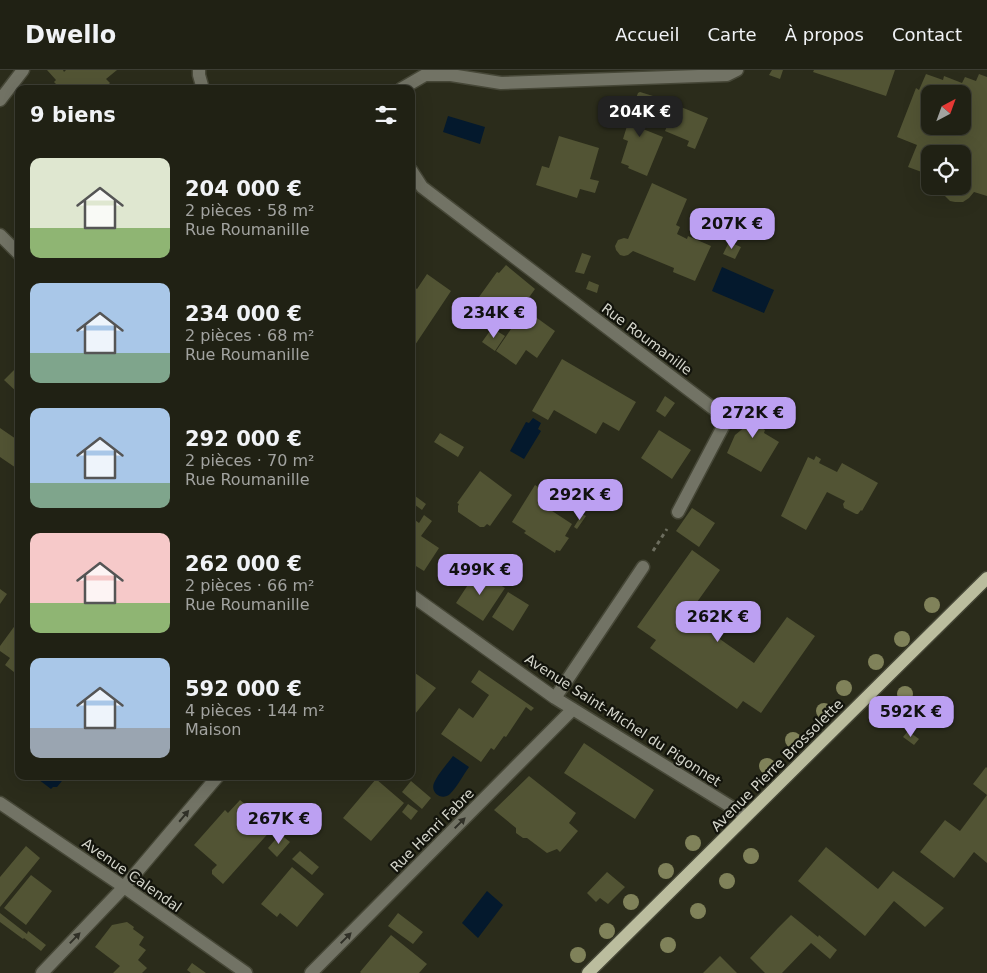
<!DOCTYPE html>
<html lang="fr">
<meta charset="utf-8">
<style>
:root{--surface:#202114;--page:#28291d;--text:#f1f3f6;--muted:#a2a3a0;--line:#3d3e34;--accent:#bca0f2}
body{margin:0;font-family:"DejaVu Sans",sans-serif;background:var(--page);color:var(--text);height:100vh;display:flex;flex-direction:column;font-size:19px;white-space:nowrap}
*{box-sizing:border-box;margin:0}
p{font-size:16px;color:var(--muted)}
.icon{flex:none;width:28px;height:28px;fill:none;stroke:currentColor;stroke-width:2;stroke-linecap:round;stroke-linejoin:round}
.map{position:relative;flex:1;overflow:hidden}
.side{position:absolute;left:15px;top:15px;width:400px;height:695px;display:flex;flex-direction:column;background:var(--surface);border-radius:10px;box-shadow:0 5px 20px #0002,0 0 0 1px var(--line)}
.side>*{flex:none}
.needle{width:32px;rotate:41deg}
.controls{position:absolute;left:921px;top:15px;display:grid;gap:10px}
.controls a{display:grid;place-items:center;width:50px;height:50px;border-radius:10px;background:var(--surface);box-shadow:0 5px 20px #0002,0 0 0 1px var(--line);font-size:25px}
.price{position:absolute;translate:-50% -42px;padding:0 11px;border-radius:10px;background:var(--accent);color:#111;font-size:16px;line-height:32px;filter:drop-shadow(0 1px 2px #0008)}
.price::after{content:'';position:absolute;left:50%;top:30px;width:15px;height:11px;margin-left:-8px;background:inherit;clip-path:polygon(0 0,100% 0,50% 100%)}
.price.current{background:#222;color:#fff}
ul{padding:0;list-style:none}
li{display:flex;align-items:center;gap:15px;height:125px;padding:0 15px}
li span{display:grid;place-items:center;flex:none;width:140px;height:100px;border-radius:10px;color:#555}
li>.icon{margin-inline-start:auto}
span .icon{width:60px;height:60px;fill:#fffc;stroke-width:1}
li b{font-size:21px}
h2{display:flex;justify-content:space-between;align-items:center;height:60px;padding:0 15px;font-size:21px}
header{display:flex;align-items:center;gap:30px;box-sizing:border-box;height:70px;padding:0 25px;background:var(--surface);border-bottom:1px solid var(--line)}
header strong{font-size:24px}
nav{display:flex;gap:28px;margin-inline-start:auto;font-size:18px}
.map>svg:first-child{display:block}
.water{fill:#04192d}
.building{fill:#525434;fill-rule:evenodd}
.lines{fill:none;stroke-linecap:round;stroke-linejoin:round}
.minor-casing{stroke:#464737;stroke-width:15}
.major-casing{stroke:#464737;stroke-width:15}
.path{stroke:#6c6d5e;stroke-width:3;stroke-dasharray:4 4;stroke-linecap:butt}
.minor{stroke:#727365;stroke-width:12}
.major{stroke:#bbbd9e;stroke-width:12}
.tree{fill:#80825a}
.oneway{fill:#303027}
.labels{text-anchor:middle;stroke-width:4.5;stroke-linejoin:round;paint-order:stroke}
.street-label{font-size:14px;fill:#d4d5cb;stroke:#13140c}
</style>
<header>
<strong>Dwello</strong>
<nav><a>Accueil</a><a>Carte</a><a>À propos</a><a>Contact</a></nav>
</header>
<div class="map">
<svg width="987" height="903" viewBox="0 0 987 903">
<rect width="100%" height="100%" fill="#2b2c1b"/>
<path class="water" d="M 448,46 L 485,57 L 480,74 L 443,62 Z
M 722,197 L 774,220 L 764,243 L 712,221 Z
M 533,348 L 541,353 L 538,359 L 541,361 L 524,389 L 510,381 L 526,352 L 529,353 Z
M 453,686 L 469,697 C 463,705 458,716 450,724 C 442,731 430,723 434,713 C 438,704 447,694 453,686 Z
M 34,706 L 66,706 L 57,717 L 53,717 L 51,719 Z
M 487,821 L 503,835 L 478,868 L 462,853 Z"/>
<path class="building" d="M 47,0 L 63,0 L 64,2 L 66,0 L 117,0 L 106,9 L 110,13 L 104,19 L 61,19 L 54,12 L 56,10 Z
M 772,0 L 783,0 L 780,9 L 769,5 Z
M 814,0 L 895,0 L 886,26 L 813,2 Z
M 926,4 L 943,10 L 944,6 L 962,13 L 965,7 L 976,11 L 979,4 L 987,7 L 987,126 L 974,122 L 969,128 L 963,132 L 955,132 L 950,131 L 944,125 L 941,116 L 962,116 L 962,84 L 930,84 L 930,105 L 908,97 L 917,75 L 897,67 L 916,18 L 919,20 ZM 930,24 L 962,24 L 962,56 L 930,56 Z
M 640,22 L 653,26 L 640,66 L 643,59 L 663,67 L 647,106 L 628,98 L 629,96 L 621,93 L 628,71 L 623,69 L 627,56 L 625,56 L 638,23 Z
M 676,35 L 708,48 L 695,79 L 687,76 L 689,71 L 665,61 Z
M 559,66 L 599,78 L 590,109 L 599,111 L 595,123 L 580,119 L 577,128 L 536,115 L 542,96 L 549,98 Z
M 652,113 L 687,129 L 676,155 L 680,157 L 677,164 L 687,169 L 688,166 L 711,176 L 695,211 L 673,202 L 674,198 L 633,181 L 628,185 L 624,186 L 620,185 L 616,180 L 615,176 L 618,170 L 624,168 L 628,169 Z
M 729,172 L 741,177 L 735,189 L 723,184 Z
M 582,183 L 591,186 L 584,204 L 575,202 Z
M 506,195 L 535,219 L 520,240 L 523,241 L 518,248 L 524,252 L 530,243 L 555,261 L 537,288 L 526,280 L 516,295 L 496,281 L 511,259 L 487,242 L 492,236 L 479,227 L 497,202 L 499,203 Z
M 427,204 L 451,221 L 411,281 L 411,215 L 417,219 Z
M 589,211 L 599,215 L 597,223 L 586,219 Z
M 492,258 L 505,266 L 495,281 L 482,272 Z
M 562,289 L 636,332 L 619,361 L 603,352 L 596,364 L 554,340 L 548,350 L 532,341 Z
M 19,295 L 19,324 L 4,310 Z
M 665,326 L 675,333 L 665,347 L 656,341 Z
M 762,327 L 771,340 L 753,353 L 765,360 L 764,363 L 779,372 L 761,402 L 727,383 L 735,365 L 746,356 L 739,345 Z
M 0,358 L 19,371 L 19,400 L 0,387 Z
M 659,360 L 691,380 L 672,409 L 641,388 Z
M 440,363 L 464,377 L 458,387 L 434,372 Z
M 816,386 L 821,389 L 819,393 L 837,402 L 842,393 L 878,413 L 862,441 L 861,440 L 858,444 L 856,444 L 844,438 L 843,434 L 845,431 L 827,422 L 806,460 L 781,446 L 808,387 L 814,390 Z
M 480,401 L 512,425 L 490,456 L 487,454 L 484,457 L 480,457 L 458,442 L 458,436 L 459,434 L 457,433 Z
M 535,415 L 552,426 L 546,437 L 572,454 L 565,466 L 569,468 L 560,481 L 556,480 L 555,483 L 524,463 L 526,461 L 512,452 Z
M 411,423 L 426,434 L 422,440 L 411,432 Z
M 692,438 L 715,453 L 699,477 L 676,461 Z
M 582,444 L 586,446 L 577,459 L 574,457 Z
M 424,445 L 432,451 L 421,466 L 439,478 L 424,501 L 411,493 L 411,447 L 419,453 Z
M 692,480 L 720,500 L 687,546 L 754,593 L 787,547 L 815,566 L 761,643 L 743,631 L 737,639 L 650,578 L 656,570 L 637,557 Z
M 477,501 L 505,518 L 483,551 L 456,533 Z
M 0,519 L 7,524 L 0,534 Z
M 508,522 L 529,535 L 513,561 L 492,547 Z
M 19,550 L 19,606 L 5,595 L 10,588 L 0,581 L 0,576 Z
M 479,600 L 534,638 L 531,641 L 526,637 L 506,667 L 504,666 L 494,680 L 491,678 L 481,692 L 441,664 L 459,638 L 473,648 L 489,625 L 471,612 Z
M 415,603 L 436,618 L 411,649 L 411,605 L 412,606 Z
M 908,661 L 919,669 L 914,675 L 903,667 Z
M 584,673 L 654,720 L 635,749 L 564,703 Z
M 986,697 L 987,698 L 987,725 L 973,714 Z
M 529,706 L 576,743 L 569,753 L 578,761 L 560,782 L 557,779 L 547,783 L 527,768 L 523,768 L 516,763 L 516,758 L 494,740 Z
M 376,709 L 404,733 L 371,771 L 343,748 Z
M 411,711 L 431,728 L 422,739 L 402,722 Z
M 987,725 L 987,793 L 974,782 L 954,808 L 920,782 L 945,750 L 960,761 Z
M 240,730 L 273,758 L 223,814 L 212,804 L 212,800 L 217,795 L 194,775 L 225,740 L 228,743 Z
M 408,734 L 418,741 L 411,750 L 402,742 Z
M 280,764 L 290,772 L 277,787 L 268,778 Z
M 26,776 L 40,788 L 0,837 L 0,807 Z
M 826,777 L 878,819 L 893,801 L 944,838 L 925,857 L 894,831 L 865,866 L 798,811 Z
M 300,781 L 319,797 L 312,805 L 292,789 Z
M 292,797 L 324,824 L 297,857 L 280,843 L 277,847 L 261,834 Z
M 607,802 L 625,817 L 608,834 L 600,828 L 596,832 L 587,823 Z
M 31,805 L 52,821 L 26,855 L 4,838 Z
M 0,843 L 27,864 L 28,861 L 46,875 L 41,881 L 24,868 L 23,869 L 0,852 Z
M 398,843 L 423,862 L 413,874 L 388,856 Z
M 791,845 L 818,867 L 819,865 L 837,880 L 830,889 L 811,873 L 782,903 L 765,903 L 750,888 L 778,858 Z
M 127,852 L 134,857 L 133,859 L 144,867 L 139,875 L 146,880 L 138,890 L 147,898 L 142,903 L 113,903 L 120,896 L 95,877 L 112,855 Z
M 391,865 L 427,894 L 419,903 L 361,903 L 360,902 Z
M 720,886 L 737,903 L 703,903 Z
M 192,893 L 206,903 L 191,903 L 187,900 Z"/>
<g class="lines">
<g class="minor-casing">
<path id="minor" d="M 199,0 L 199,5 L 203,19
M 401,19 L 425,5 L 451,5 L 501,13 L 727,5 L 737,0
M 0,30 L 23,0
M 411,100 L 422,117 L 727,349 L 678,442
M 0,165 L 19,184
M 411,525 L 555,628 L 746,746
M 555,628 L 643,497
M 0,733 L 124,817 L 246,903
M 42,903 L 124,817 L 218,706
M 311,903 L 573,639"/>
</g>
<g class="major-casing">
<path id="major" d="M 588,903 L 987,508"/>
</g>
<path class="path" d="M 653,481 L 667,459"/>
<use href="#minor" class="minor"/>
<use href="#major" class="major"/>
</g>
<g class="tree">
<circle cx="932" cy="535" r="8"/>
<circle cx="902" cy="569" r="8"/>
<circle cx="876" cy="592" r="8"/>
<circle cx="844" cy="618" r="8"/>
<circle cx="905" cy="624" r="8"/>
<circle cx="824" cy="641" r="8"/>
<circle cx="793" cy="670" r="8"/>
<circle cx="767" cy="696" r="8"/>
<circle cx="693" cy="773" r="8"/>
<circle cx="751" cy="786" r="8"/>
<circle cx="666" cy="801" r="8"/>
<circle cx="727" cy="811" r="8"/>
<circle cx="631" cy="832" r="8"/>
<circle cx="698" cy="841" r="8"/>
<circle cx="607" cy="861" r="8"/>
<circle cx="668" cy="875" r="8"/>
<circle cx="578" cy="885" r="8"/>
</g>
<defs><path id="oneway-solid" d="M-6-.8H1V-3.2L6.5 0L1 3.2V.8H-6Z" transform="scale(1.25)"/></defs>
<g class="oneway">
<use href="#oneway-solid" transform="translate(184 746) rotate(-50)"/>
<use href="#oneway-solid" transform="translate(460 753) rotate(-45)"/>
<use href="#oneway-solid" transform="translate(75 868) rotate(-46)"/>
<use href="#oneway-solid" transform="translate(346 868) rotate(-45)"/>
</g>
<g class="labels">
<g class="street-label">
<text transform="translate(647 269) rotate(37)" y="5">Rue Roumanille</text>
<text transform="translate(623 650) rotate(33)" y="5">Avenue Saint-Michel du Pigonnet</text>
<text transform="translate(777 695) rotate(-45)" y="5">Avenue Pierre Brossolette</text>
<text transform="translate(432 760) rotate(-45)" y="5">Rue Henri Fabre</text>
<text transform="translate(132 805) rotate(35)" y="5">Avenue Calendal</text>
</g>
</g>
</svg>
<div class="controls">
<a><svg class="needle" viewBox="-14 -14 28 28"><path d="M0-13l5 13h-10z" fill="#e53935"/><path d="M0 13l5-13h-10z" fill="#a2a3a0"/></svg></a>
<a><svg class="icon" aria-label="locate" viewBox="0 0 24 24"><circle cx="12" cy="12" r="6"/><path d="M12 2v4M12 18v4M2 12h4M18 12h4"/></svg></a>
</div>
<b class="price current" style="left:640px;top:68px">204K €</b>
<b class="price" style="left:732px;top:180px">207K €</b>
<b class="price" style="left:494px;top:269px">234K €</b>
<b class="price" style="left:753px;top:369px">272K €</b>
<b class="price" style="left:580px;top:451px">292K €</b>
<b class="price" style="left:480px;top:526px">499K €</b>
<b class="price" style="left:718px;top:573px">262K €</b>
<b class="price" style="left:911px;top:668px">592K €</b>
<b class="price" style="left:279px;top:775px">267K €</b>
<section class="side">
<h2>9 biens<svg class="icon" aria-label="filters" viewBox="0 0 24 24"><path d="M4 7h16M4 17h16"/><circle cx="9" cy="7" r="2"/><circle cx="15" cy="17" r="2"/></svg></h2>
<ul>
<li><span style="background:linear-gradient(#dfe7d0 70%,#8fb573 0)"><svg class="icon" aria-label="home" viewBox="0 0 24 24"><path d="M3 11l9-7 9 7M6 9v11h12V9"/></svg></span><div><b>204 000 €</b><p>2 pièces · 58 m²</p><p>Rue Roumanille</p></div></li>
<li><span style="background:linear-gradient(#a9c7e8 70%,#7fa58c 0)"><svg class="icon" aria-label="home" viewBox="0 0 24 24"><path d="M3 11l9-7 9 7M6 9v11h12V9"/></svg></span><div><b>234 000 €</b><p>2 pièces · 68 m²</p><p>Rue Roumanille</p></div></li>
<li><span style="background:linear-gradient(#a9c7e8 75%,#7fa58c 0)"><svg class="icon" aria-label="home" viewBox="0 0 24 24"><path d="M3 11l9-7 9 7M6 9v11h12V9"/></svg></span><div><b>292 000 €</b><p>2 pièces · 70 m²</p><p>Rue Roumanille</p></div></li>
<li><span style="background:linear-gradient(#f6c9c9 70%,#8fb573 0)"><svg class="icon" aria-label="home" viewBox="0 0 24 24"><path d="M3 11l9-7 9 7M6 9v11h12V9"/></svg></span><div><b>262 000 €</b><p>2 pièces · 66 m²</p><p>Rue Roumanille</p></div></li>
<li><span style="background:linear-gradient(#a9c7e8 70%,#9aa5b1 0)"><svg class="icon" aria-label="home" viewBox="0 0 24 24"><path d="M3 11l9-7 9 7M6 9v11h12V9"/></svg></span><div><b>592 000 €</b><p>4 pièces · 144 m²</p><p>Maison</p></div></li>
</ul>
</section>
</div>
